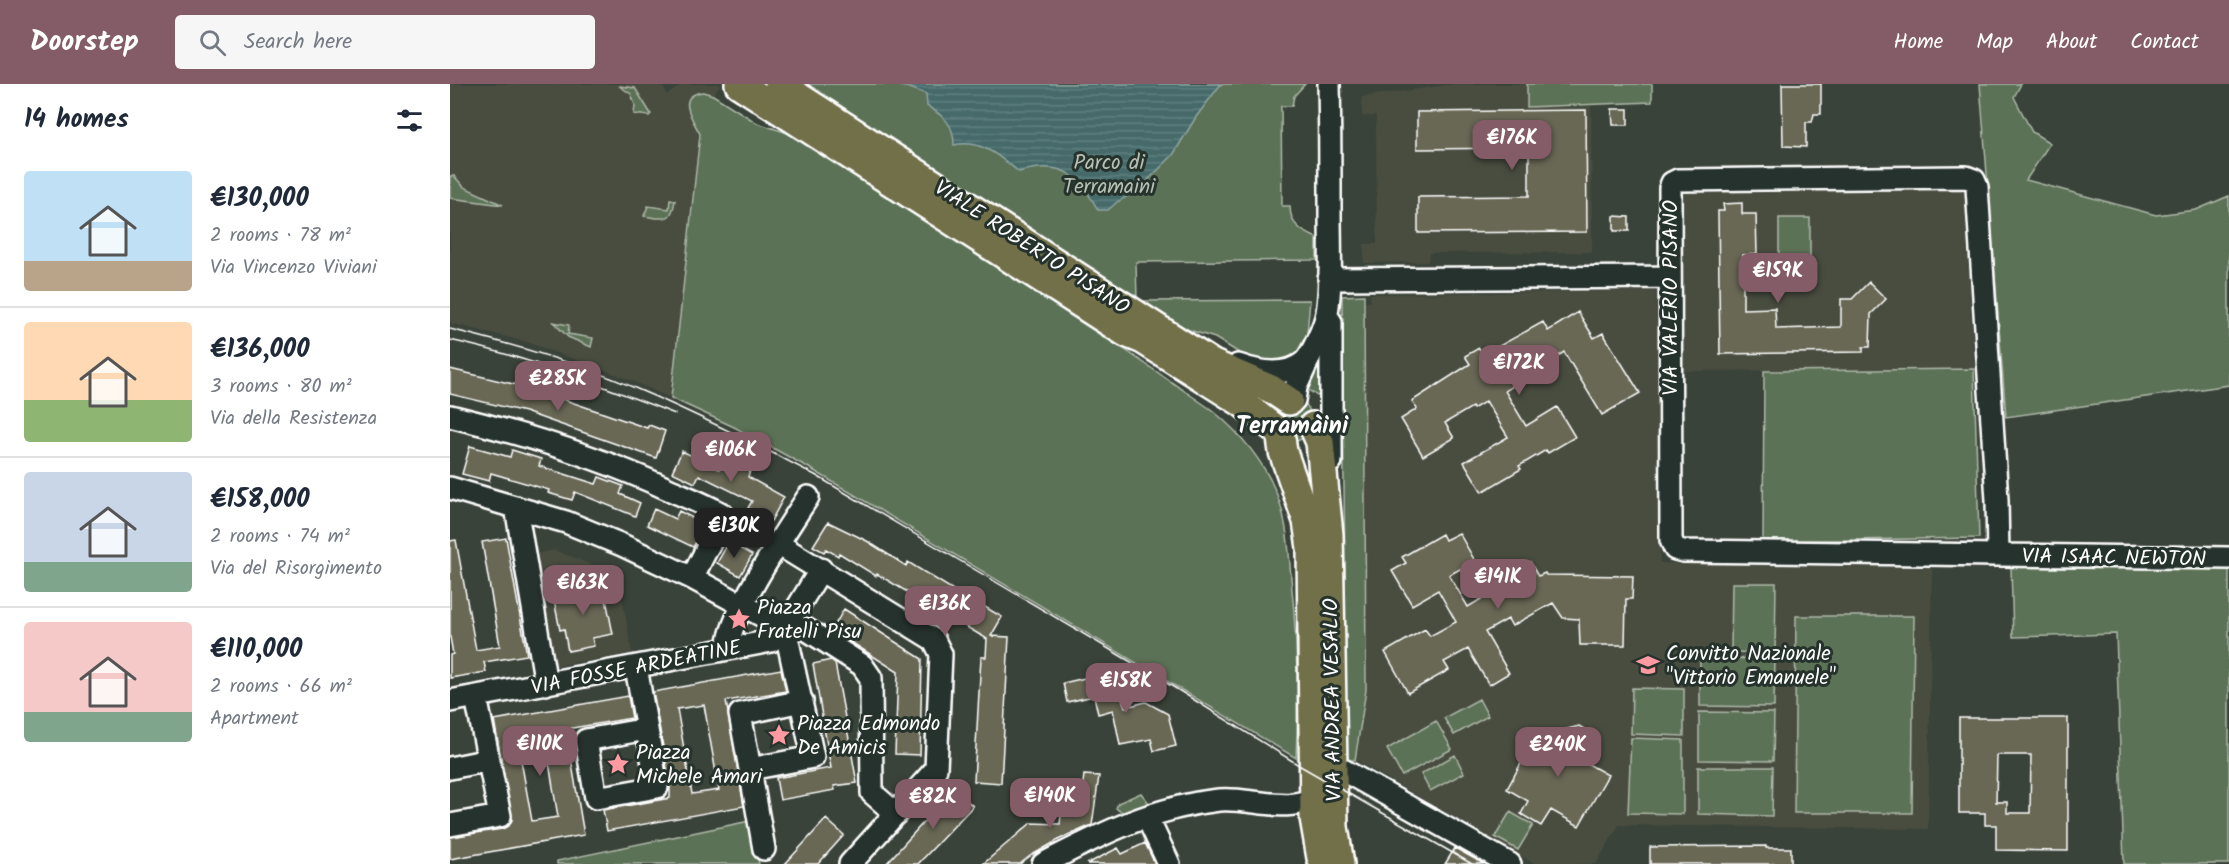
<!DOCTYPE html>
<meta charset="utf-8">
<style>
:root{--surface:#fff;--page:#f6f6f7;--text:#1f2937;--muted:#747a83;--line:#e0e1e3;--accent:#845c67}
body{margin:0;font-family:Kalam,sans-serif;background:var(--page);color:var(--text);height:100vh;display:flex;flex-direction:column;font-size:22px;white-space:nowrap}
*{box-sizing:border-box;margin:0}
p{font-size:20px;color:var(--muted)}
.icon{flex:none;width:33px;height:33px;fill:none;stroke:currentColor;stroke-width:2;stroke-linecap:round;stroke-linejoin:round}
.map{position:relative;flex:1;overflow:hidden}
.details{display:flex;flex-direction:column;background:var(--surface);width:450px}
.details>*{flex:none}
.price{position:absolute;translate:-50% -51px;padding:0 14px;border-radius:12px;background:var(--accent);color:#fff;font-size:20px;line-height:39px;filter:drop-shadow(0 2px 3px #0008)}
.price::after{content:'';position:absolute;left:50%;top:36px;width:18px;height:14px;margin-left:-9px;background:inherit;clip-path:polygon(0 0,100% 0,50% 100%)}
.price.current{background:#222;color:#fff}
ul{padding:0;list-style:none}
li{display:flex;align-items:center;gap:18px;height:150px;padding:0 24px}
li+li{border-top:2px solid var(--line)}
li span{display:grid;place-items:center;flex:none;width:168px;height:120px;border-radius:6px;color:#555}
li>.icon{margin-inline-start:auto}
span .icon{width:72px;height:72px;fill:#fffc;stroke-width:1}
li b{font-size:26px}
h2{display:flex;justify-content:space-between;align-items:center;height:72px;padding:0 24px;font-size:26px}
header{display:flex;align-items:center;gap:36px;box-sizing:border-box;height:84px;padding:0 30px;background:var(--accent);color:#fff}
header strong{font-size:28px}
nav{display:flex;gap:33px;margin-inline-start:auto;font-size:21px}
.search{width:420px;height:54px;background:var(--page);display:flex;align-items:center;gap:15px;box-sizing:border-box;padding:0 21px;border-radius:6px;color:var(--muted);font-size:22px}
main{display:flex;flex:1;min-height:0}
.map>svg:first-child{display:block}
.built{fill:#484e41;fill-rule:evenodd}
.green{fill:#5c7256;stroke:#aeb8aa;stroke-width:1.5}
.water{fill:url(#water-rules);stroke:#8fa6a5;stroke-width:1.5}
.building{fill:#696854;stroke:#fff;stroke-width:1.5;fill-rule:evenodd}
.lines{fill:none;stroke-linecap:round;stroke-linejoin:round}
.minor-casing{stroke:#fff;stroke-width:26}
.major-casing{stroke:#fff;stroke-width:32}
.minor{stroke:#26332d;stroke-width:21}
.major{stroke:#726f4a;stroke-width:27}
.tram{stroke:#fff;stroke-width:1.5}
.labels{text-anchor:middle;stroke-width:6;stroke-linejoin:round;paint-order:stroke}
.park-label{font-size:21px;fill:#b6c0b3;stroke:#26332d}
.street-label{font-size:21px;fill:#fff;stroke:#26332d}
.poi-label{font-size:21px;fill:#fff;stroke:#26332d;text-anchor:start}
.quarter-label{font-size:24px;font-weight:bold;fill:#fff;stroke:#26332d}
</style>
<header>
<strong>Doorstep</strong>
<div class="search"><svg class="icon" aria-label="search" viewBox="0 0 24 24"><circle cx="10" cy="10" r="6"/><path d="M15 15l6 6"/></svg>Search here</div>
<nav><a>Home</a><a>Map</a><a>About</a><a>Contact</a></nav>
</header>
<main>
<section class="details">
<h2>14 homes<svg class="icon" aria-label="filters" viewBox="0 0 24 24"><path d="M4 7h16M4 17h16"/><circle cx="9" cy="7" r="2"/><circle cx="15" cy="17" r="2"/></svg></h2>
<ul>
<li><span style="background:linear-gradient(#bfe0f5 75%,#b9a48a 0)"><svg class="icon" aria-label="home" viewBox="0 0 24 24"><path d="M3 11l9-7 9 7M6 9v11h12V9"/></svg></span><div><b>€130,000</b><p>2 rooms · 78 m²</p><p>Via Vincenzo Viviani</p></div></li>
<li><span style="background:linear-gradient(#ffd9b3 65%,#8fb573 0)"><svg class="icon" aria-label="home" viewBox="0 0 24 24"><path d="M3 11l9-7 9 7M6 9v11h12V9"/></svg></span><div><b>€136,000</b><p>3 rooms · 80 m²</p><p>Via della Resistenza</p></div></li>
<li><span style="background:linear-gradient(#c9d6e8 75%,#7fa58c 0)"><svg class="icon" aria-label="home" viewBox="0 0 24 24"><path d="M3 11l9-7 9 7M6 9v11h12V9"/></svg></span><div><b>€158,000</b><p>2 rooms · 74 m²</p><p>Via del Risorgimento</p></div></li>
<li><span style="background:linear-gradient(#f6c9c9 75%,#7fa58c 0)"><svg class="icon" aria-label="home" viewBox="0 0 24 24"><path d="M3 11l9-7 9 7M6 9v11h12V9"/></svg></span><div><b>€110,000</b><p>2 rooms · 66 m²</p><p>Apartment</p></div></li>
</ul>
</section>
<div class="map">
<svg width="1779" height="780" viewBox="0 0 1779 780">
<defs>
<pattern id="water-rules" width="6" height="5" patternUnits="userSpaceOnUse" patternTransform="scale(1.5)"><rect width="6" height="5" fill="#456a69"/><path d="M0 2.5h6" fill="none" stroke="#618080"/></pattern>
</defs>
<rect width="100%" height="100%" fill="#3a4339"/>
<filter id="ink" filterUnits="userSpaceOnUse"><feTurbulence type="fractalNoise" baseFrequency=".0167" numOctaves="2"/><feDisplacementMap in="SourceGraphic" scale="12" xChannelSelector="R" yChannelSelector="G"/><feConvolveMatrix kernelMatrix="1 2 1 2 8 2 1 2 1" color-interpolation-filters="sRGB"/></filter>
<g filter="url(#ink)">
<path class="built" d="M 0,0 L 212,0 L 217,11 L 233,0 L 271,0 L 263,11 L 253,8 L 221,314 L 173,293 L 77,258 L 0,239 L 0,114 L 50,120 L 14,103 L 4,93 L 0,92 ZM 172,3 L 185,4 L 199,32 L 184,30 L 184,16 L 181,10 Z
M 1004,0 L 1077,0 L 1078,23 L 1141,22 L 1142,168 L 979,169 L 978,178 L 914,179 L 914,160 L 927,160 L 926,32 L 912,32 L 912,13 Z
M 1514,106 L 1524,285 L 1233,287 L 1231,109 Z
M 1206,207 L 1210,479 L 1482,484 L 1478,745 L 1169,741 L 1146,780 L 1085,780 L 905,676 L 916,606 L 915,218 L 921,218 L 920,210 Z
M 104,466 L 168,491 L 182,569 L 100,583 L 81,471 Z"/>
<path class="green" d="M 350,0 L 855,0 L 844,12 L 842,22 L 831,22 L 832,122 L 840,122 C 840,141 851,147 867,154 L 867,176 L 686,178 L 687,217 L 860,216 L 857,249 L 846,271 L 820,281 L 799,275 L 765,254 L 713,238 Z
M 1077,0 L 1202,0 L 1202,18 L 1077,23 Z
M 1530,0 L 1571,0 L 1564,13 L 1582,48 L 1600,59 L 1576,96 L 1706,131 L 1746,126 L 1779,112 L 1779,301 L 1556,333 Z
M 169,2 L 185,4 L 201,30 L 199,32 L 184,30 L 185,21 L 181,10 Z
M 253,8 L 263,11 L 307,39 L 347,52 L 597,212 L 762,326 C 790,349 812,374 826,408 C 837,435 839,466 841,494 C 847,554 849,614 846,674 L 361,385 L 284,343 L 221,314 L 250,50 C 242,35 225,11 253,8 Z
M 0,92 L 4,92 L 14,103 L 53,121 L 0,114 Z
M 220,115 L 225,116 C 222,139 214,135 194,132 L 198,122 L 219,125 Z
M 1329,134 L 1360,134 L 1360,191 L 1329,191 Z
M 914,211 L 916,606 L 905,676 L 894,676 L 895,495 L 892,212 Z
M 103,238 L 119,241 L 118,250 L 143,254 L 141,263 L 118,253 Z
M 878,250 L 871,308 L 867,312 L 853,302 Z
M 1524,285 L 1529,454 L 1313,457 L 1314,287 Z
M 844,316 L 856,320 L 864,335 L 856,353 L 847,357 L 838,357 L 823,331 L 832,319 Z
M 1561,483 L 1779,485 L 1779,780 L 1674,780 L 1666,550 L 1563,553 Z
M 1282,499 L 1326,499 L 1325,569 L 1281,568 Z
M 1346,532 L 1464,532 L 1462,729 L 1344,729 Z
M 1250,574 L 1325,575 L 1324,623 L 1250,622 Z
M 1182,604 L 1234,605 L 1234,652 L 1181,650 Z
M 1029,615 L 1038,632 L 1004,651 L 994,634 Z
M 1249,628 L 1324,629 L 1323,677 L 1249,676 Z
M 986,637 L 1002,665 L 952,692 L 937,665 Z
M 1181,654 L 1233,656 L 1233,730 L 1178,729 Z
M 1005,671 L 1014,689 L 980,707 L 971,690 Z
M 1248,683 L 1323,683 L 1322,732 L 1248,730 Z
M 691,709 L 699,719 C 688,724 675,734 666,724 L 668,719 Z
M 1060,728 L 1083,741 L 1068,766 L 1045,753 Z
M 300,737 L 309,780 L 107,780 L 107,777 Z"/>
<path class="water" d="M 440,0 L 771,0 L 746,33 L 723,71 L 687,107 L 667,118 L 658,126 L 648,126 C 628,89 611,76 569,88 C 549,72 531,55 504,61 C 504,40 494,32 477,22 L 476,10 L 460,4 Z"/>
<path class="building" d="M 1332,0 L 1371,0 L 1371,30 L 1364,30 L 1362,38 L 1356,38 L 1356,63 L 1333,62 Z
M 1162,25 L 1178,25 L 1178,41 L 1163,41 Z
M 1136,26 L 1137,148 L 968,149 L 968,113 L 1079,112 L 1079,64 L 967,65 L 967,28 Z
M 1292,119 L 1292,130 L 1306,130 L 1307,170 L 1293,171 L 1293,225 L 1325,224 L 1326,245 L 1391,243 L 1391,215 L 1402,215 L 1419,198 L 1436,215 L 1421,230 L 1420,263 L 1413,263 L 1413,268 L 1270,270 L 1268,127 L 1274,127 L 1273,120 Z
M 1164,132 L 1179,133 L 1179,147 L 1164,147 Z
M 1128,228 L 1144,254 L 1153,249 L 1190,309 L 1152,331 L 1114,268 L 1055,307 L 1076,342 L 1107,323 L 1125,353 L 1098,369 L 1096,366 L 1069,382 L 1071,385 L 1032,408 L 1014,378 L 1058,353 L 1036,317 L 1023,325 L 1022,323 L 995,339 L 1004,354 L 973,372 L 951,335 L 967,325 L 962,317 L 1020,280 L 1015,272 L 1029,264 L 1033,271 L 1093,238 L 1098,247 Z
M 0,285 L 80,304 L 197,344 L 199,341 L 215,347 L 206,374 L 75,328 L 0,310 Z
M 20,362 L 60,373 L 62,366 L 91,375 L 89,382 L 146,400 L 149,393 L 173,402 L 170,410 L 190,419 L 185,432 L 125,408 L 122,416 L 98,409 L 99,406 L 41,389 L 39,397 L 12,390 Z
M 232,367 L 269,385 L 274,374 L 300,387 L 298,393 L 334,413 L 321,437 L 298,424 L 302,417 L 249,391 L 245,399 L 222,388 Z
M 204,425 L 225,435 L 229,427 L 255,440 L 243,463 L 197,441 Z
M 378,438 L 417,457 L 456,482 L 458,478 L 529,522 L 530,520 L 552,533 L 541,552 L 559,553 L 551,699 L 524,697 L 531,573 L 536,573 L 537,555 L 427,490 L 426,492 L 389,469 L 388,472 L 376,465 L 374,468 L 363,462 Z
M 1009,449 L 1025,477 L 999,491 L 1018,523 L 1043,508 L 1039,501 L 1080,478 L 1088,492 L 1095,489 L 1096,491 L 1183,492 L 1182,515 L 1176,515 L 1175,561 L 1130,561 L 1129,535 L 1113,534 L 1103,519 L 1062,542 L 1058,535 L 1035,548 L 1059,589 L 1039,601 L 1018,565 L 994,578 L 999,586 L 958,609 L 935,568 L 975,545 L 980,552 L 1006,538 L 988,506 L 962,521 L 942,487 L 956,479 L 952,473 L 966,465 L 992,450 L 995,456 Z
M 56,454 L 77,571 L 34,578 L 36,588 L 0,594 L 0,571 L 3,570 L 0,553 L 0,457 L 6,456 L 26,566 L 50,562 L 32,458 Z
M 279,458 L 302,471 L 290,492 L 267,479 Z
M 147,497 L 150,516 L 156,515 L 163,550 L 142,554 L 144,562 L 118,567 L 114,545 L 110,546 L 103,511 L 126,507 L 125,501 Z
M 394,525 L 472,575 L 470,671 L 445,670 L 448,588 L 382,546 Z
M 381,576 L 385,579 L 407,699 L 384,702 L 385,706 L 330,716 L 326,694 L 381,684 L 363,580 Z
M 331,585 L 336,607 L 276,617 L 294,722 L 157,747 L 153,726 L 220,714 L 220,701 L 203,608 ZM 254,621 L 269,706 L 242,710 L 227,625 Z
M 648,591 L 652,609 L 668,605 L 675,623 L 696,618 L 718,630 L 726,662 L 704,667 L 701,655 L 670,661 L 663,626 L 648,630 L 644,612 L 617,618 L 613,599 Z
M 178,612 L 182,634 L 116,645 L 134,751 L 0,775 L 0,753 L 52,745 L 59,742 L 62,736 L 44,636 ZM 94,649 L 108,733 L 82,737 L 67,654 Z
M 1509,634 L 1618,634 L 1618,767 L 1546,766 L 1546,741 L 1535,741 L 1535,729 L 1509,729 ZM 1547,671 L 1581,671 L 1580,729 L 1557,729 L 1557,718 L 1546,718 Z
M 1129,642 L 1134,645 L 1139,664 L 1131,676 L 1158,691 L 1129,742 L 1101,726 L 1091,742 L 1071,730 L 1078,717 L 1057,705 L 1087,650 L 1103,659 L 1110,647 Z
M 634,691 L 649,692 L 642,741 L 610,755 L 580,772 L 570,780 L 533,780 L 581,739 L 610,740 L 612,722 L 630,723 Z
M 505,706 L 523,722 L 468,780 L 436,780 L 500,709 L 502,710 Z
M 376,735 L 394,751 L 368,780 L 335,780 Z
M 695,759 L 705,780 L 637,780 L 668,764 L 672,770 Z
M 1316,762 L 1316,764 L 1341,764 L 1341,780 L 1200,780 L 1200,763 Z
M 1005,764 L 1034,780 L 995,780 Z"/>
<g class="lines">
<g class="minor-casing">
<path id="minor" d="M 1516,93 L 1524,96 L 1527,103 L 1547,416 L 1548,471 L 1233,467 L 1225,465 L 1221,456 L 1220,104 L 1222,99 L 1228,96 Z
M 879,195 L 1219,193
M 879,235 L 881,238 L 881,377
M 788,281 C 808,288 835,294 854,278 C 862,271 875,241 877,229 C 882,197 880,161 880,128 C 880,86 880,43 879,0
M 844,316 L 846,303 L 860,272
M 0,332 C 74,350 149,373 218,405 C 236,413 255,420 272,430 L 271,437 L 242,494
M 0,404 L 116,438 L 172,461 L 242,494 L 335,544 L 356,545 L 412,581 L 421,594 L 422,709 L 446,730
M 66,423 L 96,600
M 328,460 L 484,556 L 491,570 L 486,685 L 400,780
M 1548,471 L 1779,474
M 335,544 L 363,673 L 300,685 L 290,630 L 352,617
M 278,565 C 278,532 338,444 358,413
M 186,583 L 207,703 L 146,714 L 136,656 L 197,645
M 0,617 L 321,557 L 335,544 L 371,485
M 884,681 L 1060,780
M 0,684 L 39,676
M 300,685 L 314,765
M 697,733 L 719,780
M 0,741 L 50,732 L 26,613
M 593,780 C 651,750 704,723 769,716 C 798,713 841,730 864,713"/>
</g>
<g class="major-casing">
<path id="major" d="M 289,0 L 676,249 L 693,256 L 791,318 L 824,344
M 329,0 L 763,280 L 821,305 L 839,317
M 863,342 L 870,358 L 879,451 L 884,743 L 890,780
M 831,354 L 833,368 L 857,437 L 861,464 L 864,734 L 871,774"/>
</g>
<use href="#minor" class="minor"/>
<use href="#major" class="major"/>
<path class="tram" d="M 0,245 C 65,261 131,280 192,307 C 251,332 308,361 365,391 L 725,604 L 852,683 L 1022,780
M 0,256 C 77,273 151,301 225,330"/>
</g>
</g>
<defs>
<g id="sight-bare" transform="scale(1.8)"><path d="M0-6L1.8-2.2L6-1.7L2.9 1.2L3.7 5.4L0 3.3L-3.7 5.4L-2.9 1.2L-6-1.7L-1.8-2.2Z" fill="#ff9aa2" stroke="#26332d" stroke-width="2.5" paint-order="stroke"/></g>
<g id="school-bare" transform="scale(1.8)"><path d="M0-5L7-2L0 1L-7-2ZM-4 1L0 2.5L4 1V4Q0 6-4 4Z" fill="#ff9aa2" stroke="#26332d" stroke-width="2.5" paint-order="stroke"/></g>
</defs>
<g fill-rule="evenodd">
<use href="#sight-bare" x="289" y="535"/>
<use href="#school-bare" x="1198" y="581"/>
<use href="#sight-bare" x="329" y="651"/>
<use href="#sight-bare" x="168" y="680"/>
</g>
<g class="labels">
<g class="park-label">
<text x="659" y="85">Parco di<tspan x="659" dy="24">Terramaini</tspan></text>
</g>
<g class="street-label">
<text transform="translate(582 163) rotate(33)" y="7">VIALE ROBERTO PISANO</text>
<text transform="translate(1220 214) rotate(-90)" y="7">VIA VALERIO PISANO</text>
<text transform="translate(1664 473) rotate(1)" y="7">VIA ISAAC NEWTON</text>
<text transform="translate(186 583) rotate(-11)" y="7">VIA FOSSE ARDEATINE</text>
<text transform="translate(882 616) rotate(-91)" y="7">VIA ANDREA VESALIO</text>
</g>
<g class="poi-label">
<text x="307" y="530">Piazza<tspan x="307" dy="24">Fratelli Pisu</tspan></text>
<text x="1216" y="576">Convitto Nazionale<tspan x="1216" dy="24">"Vittorio Emanuele"</tspan></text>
<text x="347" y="646">Piazza Edmondo<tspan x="347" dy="24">De Amicis</tspan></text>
<text x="186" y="675">Piazza<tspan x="186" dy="24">Michele Amari</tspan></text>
</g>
<g class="quarter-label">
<text x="842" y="349">Terramàini</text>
</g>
</g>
</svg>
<b class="price" style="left:1062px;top:87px">€176K</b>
<b class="price" style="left:1328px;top:220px">€159K</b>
<b class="price" style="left:1069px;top:312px">€172K</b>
<b class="price" style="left:108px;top:328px">€285K</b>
<b class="price" style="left:281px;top:399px">€106K</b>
<b class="price current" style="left:284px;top:475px">€130K</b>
<b class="price" style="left:1048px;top:526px">€141K</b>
<b class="price" style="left:133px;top:532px">€163K</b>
<b class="price" style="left:495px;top:553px">€136K</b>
<b class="price" style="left:676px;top:630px">€158K</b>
<b class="price" style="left:90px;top:693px">€110K</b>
<b class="price" style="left:1108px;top:694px">€240K</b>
<b class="price" style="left:600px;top:745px">€140K</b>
<b class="price" style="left:483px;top:746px">€82K</b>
</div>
</main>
